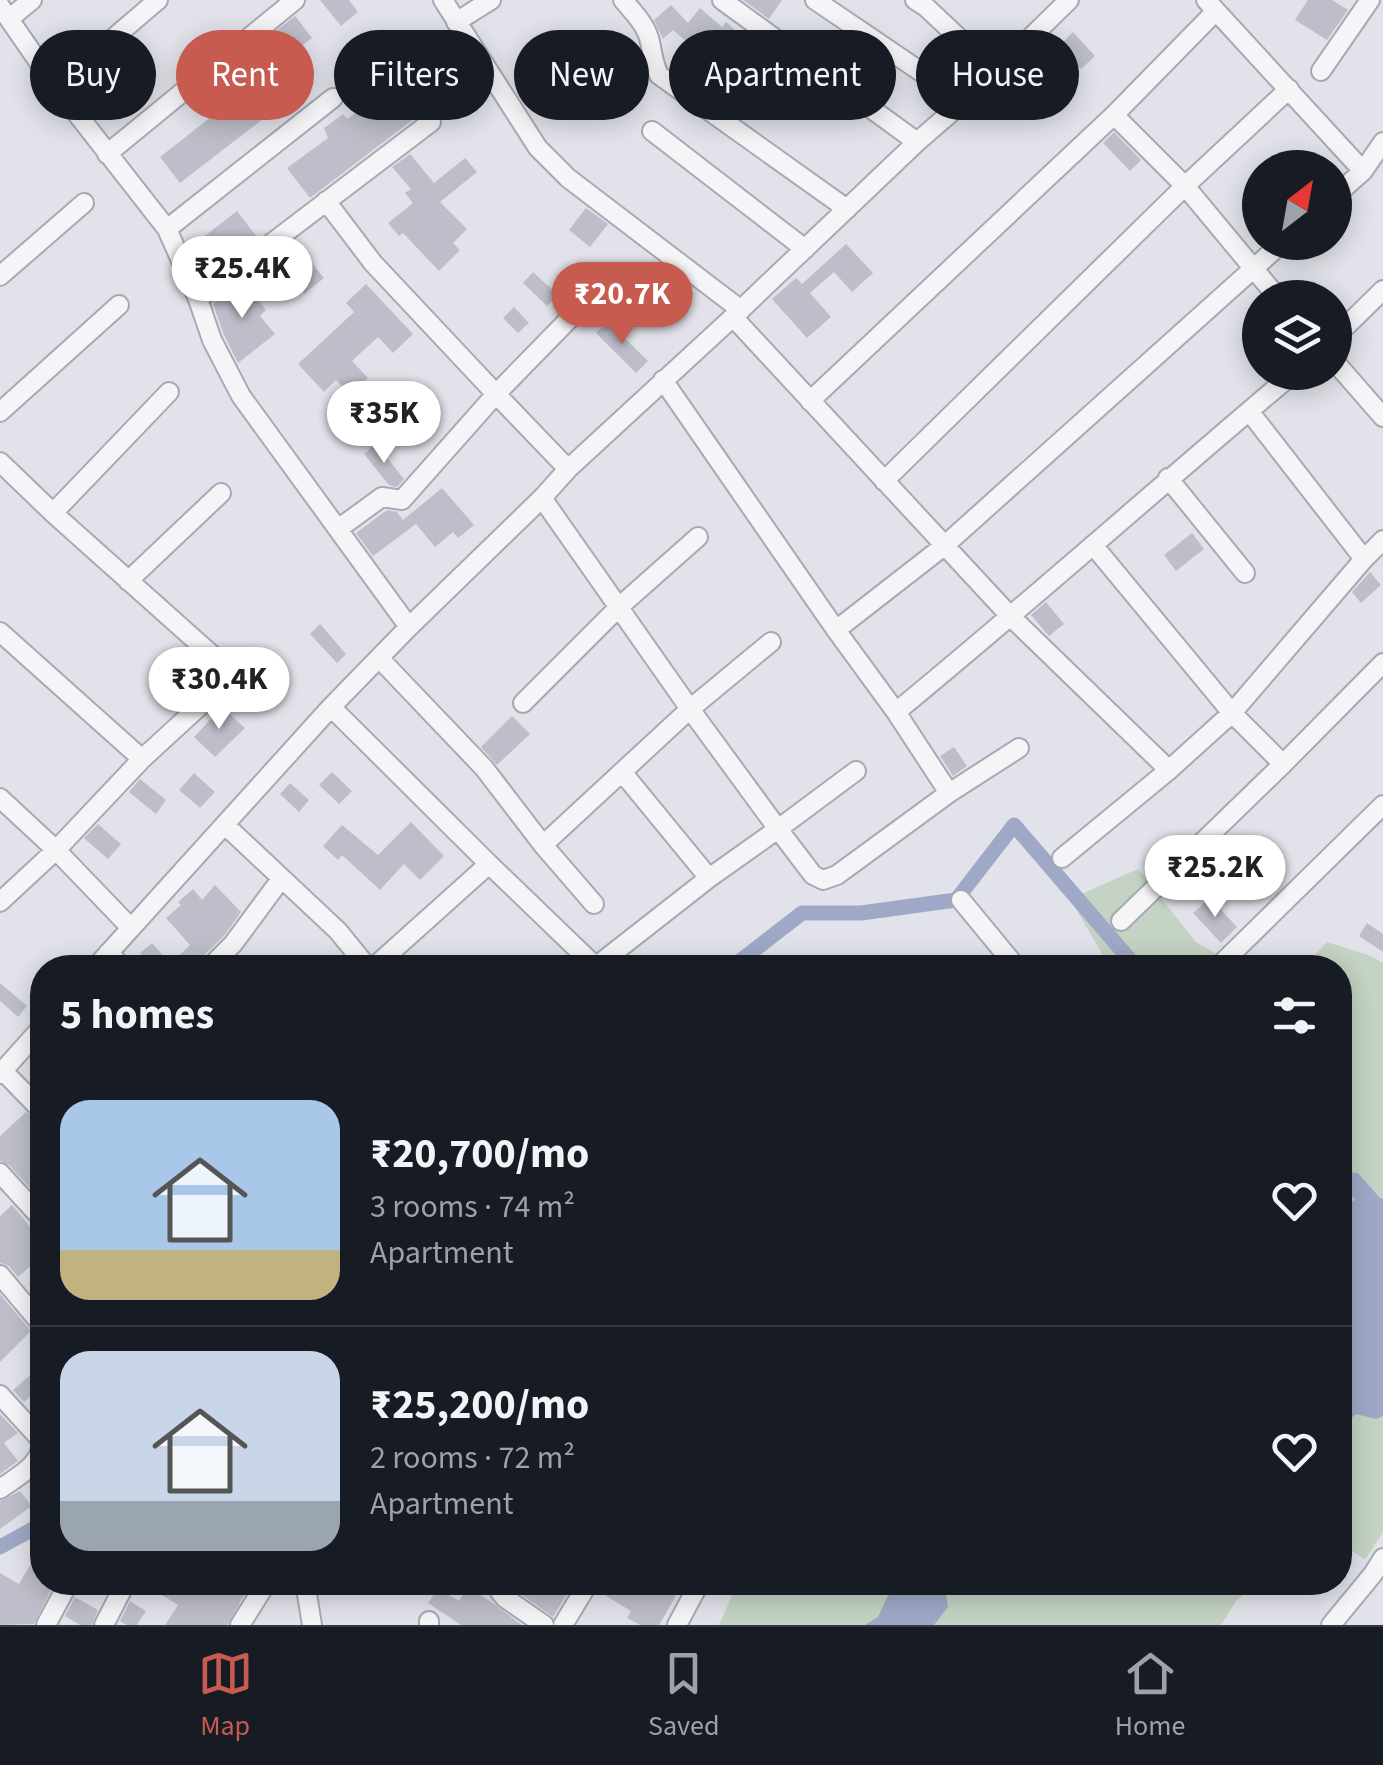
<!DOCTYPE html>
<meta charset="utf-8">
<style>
:root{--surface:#171b24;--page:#20242c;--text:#f1f3f6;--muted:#9ea1a6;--line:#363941;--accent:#c75b4f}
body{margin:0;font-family:"Source Sans 3",sans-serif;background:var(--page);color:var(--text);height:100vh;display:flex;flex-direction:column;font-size:38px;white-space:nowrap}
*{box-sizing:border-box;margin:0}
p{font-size:32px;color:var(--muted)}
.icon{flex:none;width:55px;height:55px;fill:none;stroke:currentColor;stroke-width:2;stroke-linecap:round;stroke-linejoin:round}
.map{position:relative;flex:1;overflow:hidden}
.sheet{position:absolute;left:30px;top:955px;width:1322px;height:640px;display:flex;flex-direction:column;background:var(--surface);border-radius:40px;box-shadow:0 5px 25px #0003}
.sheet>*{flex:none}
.banner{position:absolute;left:30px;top:30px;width:1325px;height:90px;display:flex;gap:20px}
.needle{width:65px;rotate:31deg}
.fabs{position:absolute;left:1242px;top:150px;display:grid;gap:20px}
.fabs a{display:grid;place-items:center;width:110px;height:110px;border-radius:50%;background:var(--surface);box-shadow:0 5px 25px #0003;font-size:50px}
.price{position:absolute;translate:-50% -85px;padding:0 22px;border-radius:35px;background:#fff;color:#222;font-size:32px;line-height:65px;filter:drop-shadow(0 2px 5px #0008)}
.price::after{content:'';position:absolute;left:50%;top:60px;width:30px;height:22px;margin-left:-15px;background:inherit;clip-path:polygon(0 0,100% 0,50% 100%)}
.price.current{background:var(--accent);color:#fff}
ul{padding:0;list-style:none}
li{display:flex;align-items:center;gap:30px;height:250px;padding:0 30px}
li+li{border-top:2px solid var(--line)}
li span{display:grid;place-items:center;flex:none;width:280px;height:200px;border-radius:30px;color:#555}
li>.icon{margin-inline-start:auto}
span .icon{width:120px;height:120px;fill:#fffc;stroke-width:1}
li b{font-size:42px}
h2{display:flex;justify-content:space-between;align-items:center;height:120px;padding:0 30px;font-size:42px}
.tag{padding:0 35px;border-radius:45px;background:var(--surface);box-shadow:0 5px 25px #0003;font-size:35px;line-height:90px}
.tag.current{background:var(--accent);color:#fff}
.dock{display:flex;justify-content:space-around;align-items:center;height:140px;border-top:2px solid var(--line);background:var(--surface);font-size:28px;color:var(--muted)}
.dock a{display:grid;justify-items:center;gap:5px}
.dock .current{color:var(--accent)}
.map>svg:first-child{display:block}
.green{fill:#c4d3c4}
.water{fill:#9fa9c7}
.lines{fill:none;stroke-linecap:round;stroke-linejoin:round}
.canal{stroke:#9fa9c7;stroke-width:15}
.building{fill:#bdbec9}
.street-casing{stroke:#a7a9b4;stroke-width:22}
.street{stroke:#f5f5f8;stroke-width:18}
</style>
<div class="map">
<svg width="1383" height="1625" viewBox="0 0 1383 1625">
<rect width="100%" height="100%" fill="#e2e3ea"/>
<path class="green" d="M 1138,869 L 1196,942 L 1238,967 L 1110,967 L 1070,899 Z
M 1327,942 L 1371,956 L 1383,963 L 1383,1532 L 1365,1560 L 1340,1542 L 1340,968 L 1300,968 L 1306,965 Z
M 787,1583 L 1258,1583 L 1236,1601 L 1221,1625 L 719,1625 L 735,1589 Z"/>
<path class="water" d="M 1345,1173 L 1358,1173 L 1380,1198 L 1383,1199 L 1383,1416 L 1376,1419 L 1356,1414 L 1340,1428 L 1340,1206 L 1355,1200 L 1340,1182 Z
M 894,1583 L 944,1583 L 948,1607 L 934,1625 L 865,1625 L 878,1617 Z"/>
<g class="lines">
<path class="canal" d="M 731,968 L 802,913 L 861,913 L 956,900 L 1014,825 L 1137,968
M 1340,1171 L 1345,1173
M 0,1547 L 42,1524"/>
</g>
<path class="building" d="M 320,0 L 349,0 L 358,12 L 341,26 Z
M 743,0 L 782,0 L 769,19 Z
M 1308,0 L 1332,0 L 1348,10 L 1327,40 L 1295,20 Z
M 671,5 L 688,23 L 700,8 L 722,27 L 726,22 L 744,38 L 720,66 L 697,47 L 695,49 L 673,30 L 663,39 L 662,37 L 654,20 Z
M 295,16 L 312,38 L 293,53 L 276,31 Z
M 411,32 L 433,64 L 420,73 L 398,41 Z
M 1073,32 L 1095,56 L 1081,69 L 1059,46 Z
M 273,68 L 294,95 L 180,183 L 160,157 Z
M 801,73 L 818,86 L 791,118 L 775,104 Z
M 409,74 L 432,105 L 310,198 L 287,168 L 328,138 L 324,128 L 343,114 L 347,119 Z
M 1020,90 L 1029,99 L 1012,116 L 1003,108 Z
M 1114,132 L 1141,160 L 1130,171 L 1103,143 Z
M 410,154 L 434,183 L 465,158 L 477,172 L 440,202 L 467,229 L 453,243 L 460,250 L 439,271 L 403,233 L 399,236 L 388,223 L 413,203 L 405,193 L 411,189 L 392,167 Z
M 586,208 L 608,224 L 590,247 L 569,230 Z
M 237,211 L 257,237 L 206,277 L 197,266 L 189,248 Z
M 294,242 L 324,278 L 304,294 L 274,257 Z
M 846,244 L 873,273 L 852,292 L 834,272 L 810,293 L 831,317 L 807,338 L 772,299 L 796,278 L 802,284 Z
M 533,272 L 558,295 L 547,306 L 523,283 Z
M 242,281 L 266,310 L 260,316 L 275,334 L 238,363 L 224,335 L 213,304 Z
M 366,284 L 413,334 L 393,353 L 378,337 L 352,361 L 368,378 L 350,395 L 336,380 L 324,392 L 298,364 L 354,312 L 346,303 Z
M 514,307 L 529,323 L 518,333 L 503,318 Z
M 608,322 L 648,361 L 636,373 L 596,333 Z
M 376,444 L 404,479 L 397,487 L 389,485 L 364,454 Z
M 442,488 L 474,525 L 458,538 L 453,532 L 435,547 L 416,524 L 373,556 L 356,533 L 387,510 L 397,512 L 403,520 Z
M 1192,533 L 1204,549 L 1176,571 L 1164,555 Z
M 1370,572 L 1381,585 L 1361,603 L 1352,592 Z
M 1046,602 L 1064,624 L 1049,636 L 1031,615 Z
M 320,624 L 346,654 L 337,663 L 310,634 Z
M 222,707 L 245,728 L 215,757 L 194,737 Z
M 512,716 L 530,734 L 497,765 L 481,747 Z
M 954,747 L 967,766 L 953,776 L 940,756 Z
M 332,772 L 352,791 L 339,804 L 319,785 Z
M 194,773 L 215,792 L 200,808 L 179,790 Z
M 140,779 L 166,800 L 156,814 L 129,792 Z
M 290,783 L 309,800 L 299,812 L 280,794 Z
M 411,822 L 444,856 L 420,880 L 404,864 L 380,890 L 342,855 L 338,860 L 323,846 L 342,825 L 378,855 Z
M 98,824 L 121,844 L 108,859 L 84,838 Z
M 215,885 L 241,912 L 224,936 L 200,959 L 197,968 L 180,968 L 174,961 L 190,945 L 166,918 L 181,905 L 178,902 L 193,889 L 202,900 Z
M 1210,898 L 1237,927 L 1221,943 L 1193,913 Z
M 1367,923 L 1383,934 L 1383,952 L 1359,936 Z
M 152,943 L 166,959 L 157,968 L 153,968 L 140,953 Z
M 0,983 L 27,1006 L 18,1017 L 0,1001 Z
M 26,1112 L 42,1125 L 42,1152 L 34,1160 L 42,1170 L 42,1201 L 9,1165 L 0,1161 L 0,1136 Z
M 12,1205 L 42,1241 L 42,1272 L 35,1262 L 18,1277 L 9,1266 L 0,1263 L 0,1216 Z
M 0,1294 L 31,1331 L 0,1362 Z
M 35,1371 L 42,1380 L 42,1386 L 24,1402 L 13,1390 Z
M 0,1414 L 18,1433 L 4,1443 L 18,1461 L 0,1474 Z
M 20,1491 L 32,1506 L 0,1529 L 0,1501 Z
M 42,1544 L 42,1582 L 54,1584 L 34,1624 L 0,1625 L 0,1573 L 19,1584 Z
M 141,1582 L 223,1582 L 244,1595 L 228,1625 L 165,1625 L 178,1605 Z
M 512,1582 L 574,1582 L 553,1617 L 514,1589 Z
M 601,1582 L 684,1582 L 659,1625 L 640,1625 L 627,1618 L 631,1611 L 598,1591 Z
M 467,1587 L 493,1603 L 522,1625 L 461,1625 L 428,1603 L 438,1588 L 459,1601 Z
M 75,1597 L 98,1610 L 92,1625 L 80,1625 L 65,1616 Z
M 130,1601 L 146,1611 L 137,1625 L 127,1625 L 120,1621 Z"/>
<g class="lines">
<g class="street-casing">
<path id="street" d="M 443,0 L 538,148 L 568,178 L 741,310
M 623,0 C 634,13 647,26 650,42 C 653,55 653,63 659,75 L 847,209
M 722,0 L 917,142
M 815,0 L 964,101
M 915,0 L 926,7 L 995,72
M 1206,0 L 1363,171
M 0,6 L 56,87 L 167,229 L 198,299 L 212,340 L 241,396 L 409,627
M 10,18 L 32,0
M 456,22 L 491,0
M 1321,71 L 1370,0
M 56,87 L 158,0
M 1114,115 L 1216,11
M 652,131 L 805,249
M 107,154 L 295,0
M 1335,196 L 1363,171 L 1383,142
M 326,201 L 373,263 L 496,394 L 402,500 L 382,497 L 338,529
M 167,229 L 333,98
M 0,276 L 84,203
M 1278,298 L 1185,186 L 1289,89
M 198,299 L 431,122
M 733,317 L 1011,617 L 1169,770
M 1335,337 L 1383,290
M 1335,362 L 1383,417
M 663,380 L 836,630 L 896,712 L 949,793 L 1019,748
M 810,401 L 1114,115 L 1185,186 L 884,481
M 1249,411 L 1364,559 L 1383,540
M 0,412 L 119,305
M 0,462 L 53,513 L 222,664 L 227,674 L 223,682 L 216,691 L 142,759 L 56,850 L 0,902
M 568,469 L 496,394 L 575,313
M 1168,478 L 1245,573
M 542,498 L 690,709 L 778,829 L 709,878 L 594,968
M 53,513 L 169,392
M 1093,545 L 1232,713 L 1364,559
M 128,581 L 221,493
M 836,630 L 944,546 L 1283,242
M 0,632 L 142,759
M 379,658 L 484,768 L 543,845 L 594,904
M 523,703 L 619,607 L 698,537
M 331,707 L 489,864 L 373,968
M 896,712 C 1031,601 1161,485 1295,372
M 856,771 L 778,829 L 813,875 L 823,880 L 837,875 L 949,793
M 622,772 L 709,878
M 0,798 L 56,850 L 131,928
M 225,825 L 338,931 L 368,968
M 543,845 L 690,709 L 771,642
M 1062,858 L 1169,770 L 1232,713 L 1283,764 L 1383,663
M 489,864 L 597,968
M 961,900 L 1017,968
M 1121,921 L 1283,764
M 108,953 L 124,968
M 95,968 L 331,707 L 409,627 L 542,498 L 568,469 L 733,317 L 917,142 L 977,90 L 1069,0
M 209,968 L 233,944 L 281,879
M 1217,968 L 1383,805
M 3,1071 L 42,1111
M 0,1074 L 42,1027
M 0,1173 L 42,1219
M 0,1275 L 42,1325
M 0,1395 L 42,1441 C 42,1465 18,1476 0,1489
M 305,1582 L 312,1625
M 500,1582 L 500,1592 L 505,1598 L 544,1625
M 429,1621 L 429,1625
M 46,1625 L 69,1582
M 104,1625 L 126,1582
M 240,1625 L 267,1582
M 563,1625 L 589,1582
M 677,1625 L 700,1582
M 1331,1625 L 1373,1574 L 1383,1558"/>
</g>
<use href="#street" class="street"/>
</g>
</svg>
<div class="fabs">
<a><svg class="needle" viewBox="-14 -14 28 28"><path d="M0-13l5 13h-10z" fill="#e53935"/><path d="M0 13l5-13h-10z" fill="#9ea1a6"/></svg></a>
<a><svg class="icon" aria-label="layers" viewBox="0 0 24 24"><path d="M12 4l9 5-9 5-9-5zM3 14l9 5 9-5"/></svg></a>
</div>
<b class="price" style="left:242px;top:321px">₹25.4K</b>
<b class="price current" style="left:622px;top:347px">₹20.7K</b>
<b class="price" style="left:384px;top:466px">₹35K</b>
<b class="price" style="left:219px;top:732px">₹30.4K</b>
<b class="price" style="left:1215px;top:920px">₹25.2K</b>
<div class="banner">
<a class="tag">Buy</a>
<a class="tag current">Rent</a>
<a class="tag">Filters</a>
<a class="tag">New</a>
<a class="tag">Apartment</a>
<a class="tag">House</a>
</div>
<section class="sheet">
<h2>5 homes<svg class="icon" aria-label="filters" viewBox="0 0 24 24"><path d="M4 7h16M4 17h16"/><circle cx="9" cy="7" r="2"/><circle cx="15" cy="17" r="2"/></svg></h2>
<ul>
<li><span style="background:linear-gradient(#a9c7e8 75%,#c2b280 0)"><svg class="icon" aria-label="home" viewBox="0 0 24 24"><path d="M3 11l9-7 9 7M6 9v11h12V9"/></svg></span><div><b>₹20,700/mo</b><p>3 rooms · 74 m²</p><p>Apartment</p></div><svg class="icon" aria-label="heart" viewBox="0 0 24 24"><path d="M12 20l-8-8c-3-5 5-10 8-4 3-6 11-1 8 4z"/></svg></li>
<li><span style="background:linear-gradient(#c9d6e8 75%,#9aa5b1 0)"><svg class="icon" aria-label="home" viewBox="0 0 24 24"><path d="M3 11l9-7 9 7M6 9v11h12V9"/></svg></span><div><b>₹25,200/mo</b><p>2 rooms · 72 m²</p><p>Apartment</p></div><svg class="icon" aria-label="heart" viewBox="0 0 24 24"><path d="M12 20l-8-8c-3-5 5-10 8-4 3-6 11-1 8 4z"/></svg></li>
</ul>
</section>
</div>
<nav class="dock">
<a class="current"><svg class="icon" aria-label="map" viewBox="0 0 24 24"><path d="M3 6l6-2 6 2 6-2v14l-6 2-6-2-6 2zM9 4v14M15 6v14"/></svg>Map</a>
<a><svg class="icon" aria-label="saved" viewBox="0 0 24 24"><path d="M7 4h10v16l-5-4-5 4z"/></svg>Saved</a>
<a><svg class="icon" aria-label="home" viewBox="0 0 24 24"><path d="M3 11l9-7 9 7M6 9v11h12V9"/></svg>Home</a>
</nav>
